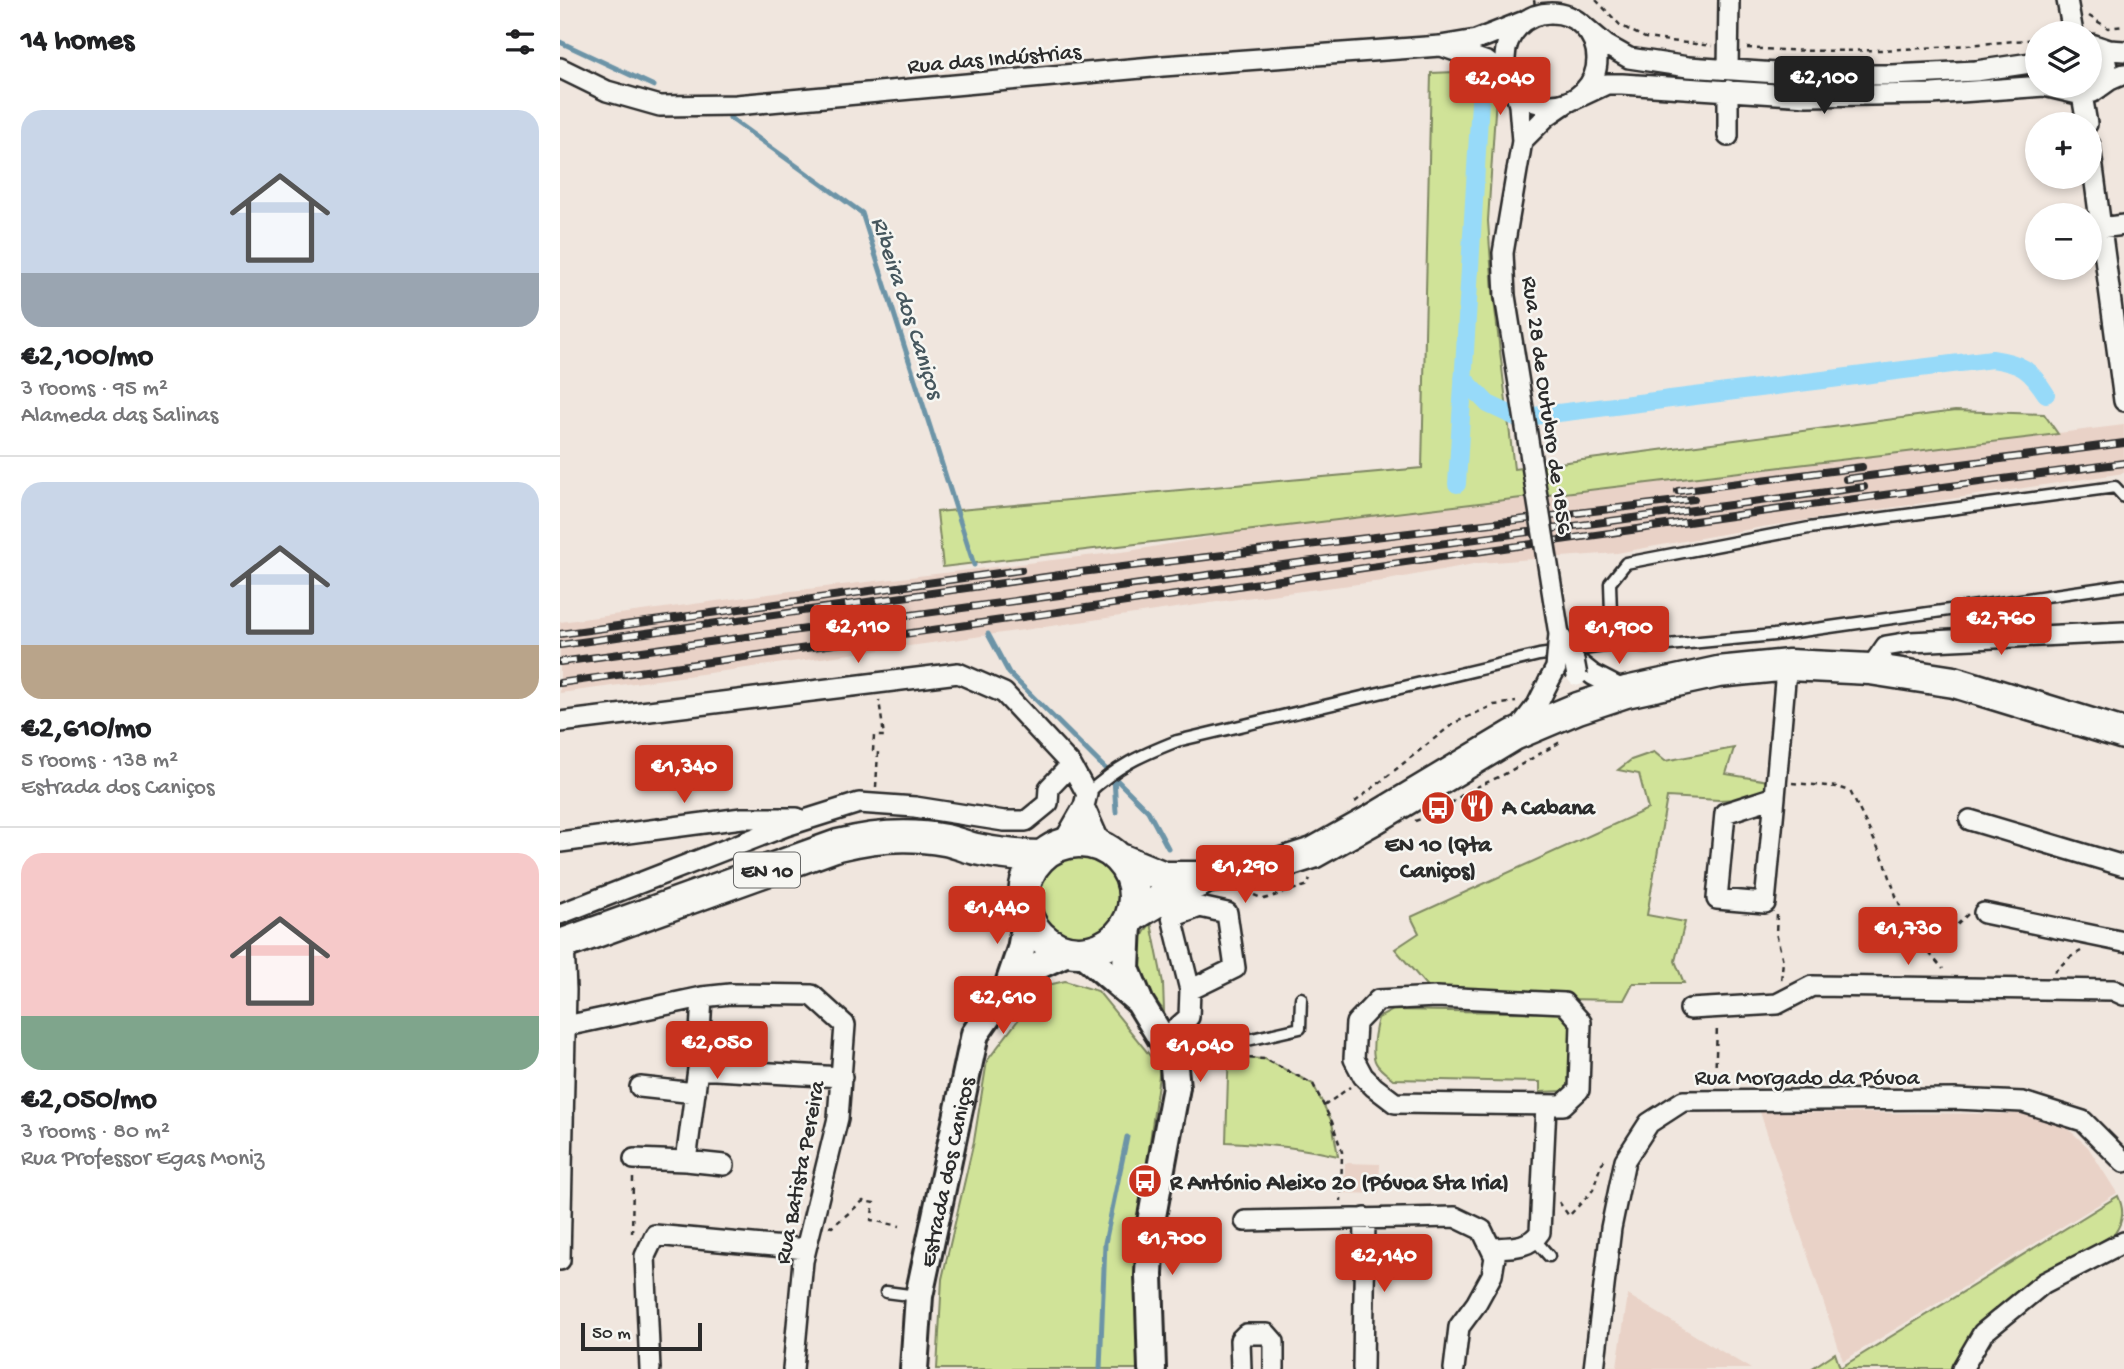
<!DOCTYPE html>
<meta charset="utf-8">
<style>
:root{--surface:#fff;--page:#f2f2f2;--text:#202124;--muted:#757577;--line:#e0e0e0;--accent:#c8321e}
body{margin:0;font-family:"Gochi Hand",sans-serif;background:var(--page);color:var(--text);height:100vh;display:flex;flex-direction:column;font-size:26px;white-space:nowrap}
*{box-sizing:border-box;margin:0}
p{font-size:23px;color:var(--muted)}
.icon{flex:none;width:38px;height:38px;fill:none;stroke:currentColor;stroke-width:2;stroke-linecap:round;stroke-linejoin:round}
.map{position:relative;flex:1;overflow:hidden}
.side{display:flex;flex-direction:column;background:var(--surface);width:560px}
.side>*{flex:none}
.fabs{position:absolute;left:1465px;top:21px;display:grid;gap:14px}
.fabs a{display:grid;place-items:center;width:77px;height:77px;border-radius:50%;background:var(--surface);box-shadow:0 4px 10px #0003;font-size:35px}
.scale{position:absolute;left:21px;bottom:18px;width:121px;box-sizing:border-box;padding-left:7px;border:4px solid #2b2b2b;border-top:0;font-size:19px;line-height:24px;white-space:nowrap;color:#2b2b2b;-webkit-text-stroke:5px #f6f6f2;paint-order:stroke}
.price{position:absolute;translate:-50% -60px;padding:0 16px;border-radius:7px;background:var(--accent);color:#fff;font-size:23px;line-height:46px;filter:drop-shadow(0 2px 4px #0008)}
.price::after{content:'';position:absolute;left:50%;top:42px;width:21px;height:16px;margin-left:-10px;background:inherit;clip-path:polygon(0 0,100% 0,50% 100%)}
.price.selected{background:#222;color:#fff}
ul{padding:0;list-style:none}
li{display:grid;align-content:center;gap:14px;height:371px;padding:0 21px}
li+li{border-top:2px solid var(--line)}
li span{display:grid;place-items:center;height:217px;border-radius:21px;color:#555}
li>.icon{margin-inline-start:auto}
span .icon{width:126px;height:126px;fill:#fffc;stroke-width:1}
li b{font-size:30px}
h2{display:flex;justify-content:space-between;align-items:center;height:84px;padding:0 21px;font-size:30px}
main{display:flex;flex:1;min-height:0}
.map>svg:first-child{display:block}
.built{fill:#e9d2c7}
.green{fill:#d0e398;stroke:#7e8762;stroke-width:2}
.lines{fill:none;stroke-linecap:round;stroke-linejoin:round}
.stream{stroke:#6c94a7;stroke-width:5}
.canal{stroke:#97daf9;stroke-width:18}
.lane-casing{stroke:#2b2b2b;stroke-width:15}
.street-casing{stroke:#2b2b2b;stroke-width:24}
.secondary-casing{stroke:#2b2b2b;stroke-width:32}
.primary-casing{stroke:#2b2b2b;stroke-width:35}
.path{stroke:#2b2b2b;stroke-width:2.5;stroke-dasharray:5 5;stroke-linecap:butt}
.lane{stroke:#f6f6f2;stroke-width:10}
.street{stroke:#f6f6f2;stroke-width:19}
.secondary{stroke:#f6f6f2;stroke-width:26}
.primary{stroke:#f6f6f2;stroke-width:30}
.rail-casing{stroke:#2b2b2b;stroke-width:8}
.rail{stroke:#f6f6f2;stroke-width:5;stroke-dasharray:16;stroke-linecap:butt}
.street-bridge-casing{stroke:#2b2b2b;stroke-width:24;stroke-linecap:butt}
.street-bridge{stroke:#f6f6f2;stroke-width:19}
.labels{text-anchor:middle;stroke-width:5;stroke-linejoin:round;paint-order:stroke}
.shield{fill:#f6f6f2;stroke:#686867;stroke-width:2}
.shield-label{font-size:21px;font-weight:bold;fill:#2b2b2b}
.street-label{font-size:23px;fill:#2b2b2b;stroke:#f6f6f2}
.poi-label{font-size:23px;font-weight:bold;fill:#2b2b2b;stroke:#f6f6f2;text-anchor:start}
.water-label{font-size:24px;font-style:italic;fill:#46575e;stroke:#f6f6f2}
</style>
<main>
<section class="side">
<h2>14 homes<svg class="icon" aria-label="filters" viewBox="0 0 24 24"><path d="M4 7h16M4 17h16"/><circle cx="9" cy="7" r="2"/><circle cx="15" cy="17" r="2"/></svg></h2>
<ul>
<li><span style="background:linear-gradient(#c9d6e8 75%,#9aa5b1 0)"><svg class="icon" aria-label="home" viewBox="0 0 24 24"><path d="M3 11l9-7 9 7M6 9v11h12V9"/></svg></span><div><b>€2,100/mo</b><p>3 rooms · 95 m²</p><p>Alameda das Salinas</p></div></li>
<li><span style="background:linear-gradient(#c9d6e8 75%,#b9a48a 0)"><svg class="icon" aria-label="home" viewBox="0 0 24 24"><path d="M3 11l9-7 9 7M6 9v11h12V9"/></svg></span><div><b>€2,610/mo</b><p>5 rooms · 138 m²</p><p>Estrada dos Caniços</p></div></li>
<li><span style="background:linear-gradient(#f6c9c9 75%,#7fa58c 0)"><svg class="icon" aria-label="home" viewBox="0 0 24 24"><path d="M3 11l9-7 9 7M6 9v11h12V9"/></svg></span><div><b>€2,050/mo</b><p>3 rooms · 80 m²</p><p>Rua Professor Egas Moniz</p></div></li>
</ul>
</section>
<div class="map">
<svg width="1564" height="1369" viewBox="0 0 1564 1369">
<rect width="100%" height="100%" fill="#f0e6de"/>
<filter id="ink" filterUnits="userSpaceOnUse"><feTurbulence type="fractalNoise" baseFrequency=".0143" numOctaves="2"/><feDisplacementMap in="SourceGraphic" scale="14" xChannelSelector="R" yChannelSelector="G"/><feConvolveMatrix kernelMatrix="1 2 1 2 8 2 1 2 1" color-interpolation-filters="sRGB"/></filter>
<g filter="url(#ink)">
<path class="built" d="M 1564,425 L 1564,473 L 1202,527 L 1057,553 L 919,563 L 822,581 L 685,598 L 401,639 L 0,693 L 0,622 L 231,591 L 569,551 L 718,525 L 884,508 Z
M 1200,1112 L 1467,1114 L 1505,1126 L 1528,1147 L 1557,1193 L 1283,1361 Z
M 785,1163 L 820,1164 L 819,1194 L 784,1193 Z
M 1068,1295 L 1191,1369 L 1047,1369 L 1047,1366 L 1057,1366 Z"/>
<path class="green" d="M 896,72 L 898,87 L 930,85 L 936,96 L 928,221 L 933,292 L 954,469 L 1395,411 L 1484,414 L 1498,434 L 383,567 L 377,512 L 862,468 L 871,73 Z
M 1174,748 L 1166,774 L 1208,781 L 1215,797 L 1159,800 L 1107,797 L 1087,915 L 1125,922 L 1115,961 L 1124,983 L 1073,983 L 1064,1000 L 876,997 L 835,949 L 859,933 L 851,917 L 1088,809 L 1079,774 L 1058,770 L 1071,760 L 1094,752 L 1105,761 Z
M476 897a44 44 0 1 1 88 0a44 44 0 1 1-88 0Z
M 591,923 L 603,983 L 604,1011 C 582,984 564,954 591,923 Z
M 505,981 L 538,991 L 600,1068 L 580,1215 L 577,1369 L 377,1369 L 382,1279 L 414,1141 L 427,1061 L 484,986 Z
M 833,1010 L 1002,1013 L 1014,1026 L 1014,1080 L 1005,1091 L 980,1092 L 980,1082 L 833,1079 C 828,1075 819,1069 816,1063 C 810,1052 815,1030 818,1018 Z
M 669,1044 L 686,1058 L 705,1059 L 753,1084 L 772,1122 L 778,1156 C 740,1147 704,1144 666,1142 Z
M 1558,1196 C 1564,1209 1564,1220 1555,1233 L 1452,1296 L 1417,1331 L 1392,1369 L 1251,1369 L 1275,1353 L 1280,1368 Z"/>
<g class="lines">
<path class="stream" d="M 0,42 L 94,86
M 170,118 L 302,213 L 414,565
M 428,634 L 449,673 L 588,811 L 608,848
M 554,777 L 556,812
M 540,1369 L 545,1243 L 567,1137"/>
<path class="canal" d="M 903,378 L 928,404 L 958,418 L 1432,359 C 1461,363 1470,369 1486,394
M 897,484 L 921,85"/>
<g class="lane-casing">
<path id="lane" d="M 1564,497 L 1555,487 L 1249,528 L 1066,563 L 1050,583 L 1052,645 L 1087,647 L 1214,635 L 1564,585
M 527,794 C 557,766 579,756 617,741 L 979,655 L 1052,645
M 613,1057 L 740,1028 L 741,998
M 975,1240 L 989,1256
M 326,1292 L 357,1296"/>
</g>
<g class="street-casing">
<path id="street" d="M 1507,0 L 1513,33
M945 59a46 46 0 1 1 92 0a46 46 0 1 1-92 0Z
M 1020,23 L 1046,45 L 1069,58 L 1128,67 L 1245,75 L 1332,75 L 1416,71 L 1477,62
M 1531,44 L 1549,50 L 1564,51
M 1535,46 C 1549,58 1551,73 1539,88
M 884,47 L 927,62 L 949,79
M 0,68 L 47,91 L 100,106 L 176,105 L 603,66 L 880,46 L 916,40 L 962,22
M 1168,70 L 1169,0
M 1522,95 L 1527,124
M 1015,99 L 1047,84 L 1062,84 L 1247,96 L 1372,94 L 1484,86 L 1522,95 L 1533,92 L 1550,80 L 1564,74
M 1168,136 L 1168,90
M 962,141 L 987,116 L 1006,103
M 1530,145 L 1564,401
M 1540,228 L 1564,225
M 945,296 L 943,253 L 962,141 L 959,105 L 954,87
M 1014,660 L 1033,675 L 1066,692
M 1310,669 L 1326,646 L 1350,642 L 1564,632
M 0,722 L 398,673 L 444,693 L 511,765 L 527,794 L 524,806 L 501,846
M 957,731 L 977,705 L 989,681
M 1215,797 L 1205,903 L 1157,899 L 1165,813 L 1215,797 L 1225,681 L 1229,665
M 524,806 L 542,847
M 1410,820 L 1564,866
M 0,842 L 182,818 L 237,818
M 1424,913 L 1564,942
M 0,914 L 226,826 L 299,803 L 355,807 L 444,821 L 466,821 L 488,803 L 489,788 L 511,765
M 876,997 L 1004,1003 L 1021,1022 L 1019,1090 L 1003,1105 L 835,1103 L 814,1087 L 803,1076 L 794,1059 L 796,1023 L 818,1000 Z
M 1130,1009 L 1217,1004 L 1252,986 L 1553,990 L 1564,995
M 6,1026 L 142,997 L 170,994 L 252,995 L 285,1025 L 278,1118 L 243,1261 L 233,1369
M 603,1040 L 629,1017 L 630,990 L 675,968 L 667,913 L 640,907 L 612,917 L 630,990
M 138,1069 L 282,1077
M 80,1087 L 135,1093
M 74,1159 L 126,1161 L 164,1165
M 126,1161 L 138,1069 L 142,997
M 685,1221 L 895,1217 L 922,1230 L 935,1257 L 932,1275 L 916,1304 L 899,1327 L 894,1369
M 931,1248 C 950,1247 969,1249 980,1232 L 986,1105
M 0,1260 L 6,990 L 4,944
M 90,1369 L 85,1256 L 95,1235 L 246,1249
M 681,1369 L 680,1340 L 686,1334 L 707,1334 L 714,1342 L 714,1369
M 803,1369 L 805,1218
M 1034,1369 L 1051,1228 L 1065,1160 L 1089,1123 L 1123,1101 L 1395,1099 L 1463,1102 L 1523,1121 L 1564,1162
M 1402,1369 L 1423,1333 L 1484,1283 L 1564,1242"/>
</g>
<g class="secondary-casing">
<g id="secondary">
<path d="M 568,923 L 566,969 L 580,1003 L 613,1057 L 616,1087 L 591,1222 L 589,1275 L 592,1369"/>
<path d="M 520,951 L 576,999"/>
<path d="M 448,987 L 477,966 L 507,952"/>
<path id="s1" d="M 354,1369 L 359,1296 L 415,1034 L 448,987 L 461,949 L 467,916"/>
</g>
</g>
<g class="primary-casing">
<path id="primary" d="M464 897a55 55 0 1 1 110 0a55 55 0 1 1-110 0Z
M 560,859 L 604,877 L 651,877 L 703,869 L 753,853 L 812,820 L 954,735 L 1018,708 L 1066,692 L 1158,672 L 1229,665 L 1310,669 L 1394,682 L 1564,734
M 571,917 L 606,896 L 641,881
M 0,945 L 278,845 C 313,836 349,833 385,840 C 396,842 406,847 416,849 C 438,854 459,856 481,856"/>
</g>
<path class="path" d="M 974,0 L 976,12
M 1036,0 L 1060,25 L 1085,38 L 1152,46
M 1529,16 L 1548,28 L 1564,26
M 1484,33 L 1494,25
M 1187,48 C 1284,55 1380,48 1477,39
M 1232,783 L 1278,787 L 1290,791 L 1325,862 L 1336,896 L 1349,925 L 1369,953 L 1408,914
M 316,787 L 318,752 L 313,751 L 314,736 L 324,736 L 319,700
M 795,802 L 894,723 L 934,705 L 956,702
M 855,821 L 880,812 L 906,792 L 943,775 L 1002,741
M 694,895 L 704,899 L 748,885 L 750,879
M 1217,915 L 1216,933 L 1223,961 L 1221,981
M 1369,953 L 1383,969
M 1494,972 L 1509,958 L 1521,951
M 680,1055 L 686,1058 L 705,1059 L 753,1084 L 772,1122 L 782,1152 L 781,1201
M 1155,1085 L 1157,1025
M 764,1106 L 790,1087
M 73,1178 L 72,1236 L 74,1236
M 999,1202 L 1009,1216 L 1033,1190 L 1041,1164 L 1047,1158
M 269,1226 L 272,1227 L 303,1201 L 314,1203 L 311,1220 L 340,1226"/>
<use href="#lane" class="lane"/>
<use href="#street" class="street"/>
<use href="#secondary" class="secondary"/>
<use href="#primary" class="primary"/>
<g class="rail-casing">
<path id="rail" d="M 1286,479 L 1564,443
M 1118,491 L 1302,467
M 0,634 L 461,570
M 0,645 L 521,572 L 1134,499
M 0,662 L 1304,487
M 0,683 C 521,610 1042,531 1564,463"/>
</g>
<use href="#rail" class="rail"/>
<g class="street-bridge-casing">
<path id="street-bridge" d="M 945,296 L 999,634 L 996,668 L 989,681
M 999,634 L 1014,660 L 1017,676"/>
</g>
<use href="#street-bridge" class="street-bridge"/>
</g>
</g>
<defs>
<g id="restaurant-disc" transform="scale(1.75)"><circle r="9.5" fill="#c8321e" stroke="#f6f6f2"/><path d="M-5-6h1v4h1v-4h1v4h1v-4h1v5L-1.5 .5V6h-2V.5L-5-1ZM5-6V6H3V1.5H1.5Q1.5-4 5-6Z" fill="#fff"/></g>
<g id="bus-disc" transform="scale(1.75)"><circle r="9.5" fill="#c8321e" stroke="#f6f6f2"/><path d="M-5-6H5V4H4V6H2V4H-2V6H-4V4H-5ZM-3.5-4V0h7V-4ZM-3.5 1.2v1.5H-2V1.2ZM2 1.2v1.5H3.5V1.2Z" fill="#fff"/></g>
</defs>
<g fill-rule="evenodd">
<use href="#restaurant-disc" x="917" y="806"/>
<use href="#bus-disc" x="878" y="808"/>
<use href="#bus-disc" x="585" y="1181"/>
</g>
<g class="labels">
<rect class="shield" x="174" y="852.5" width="66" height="35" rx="5"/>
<g class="shield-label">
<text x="207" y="877">EN 10</text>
</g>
<g class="street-label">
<text transform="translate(434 57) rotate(-5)" y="8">Rua das Indústrias</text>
<text transform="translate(989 405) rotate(82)" y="8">Rua 28 de Outubro de 1856</text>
<text x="1247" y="1084">Rua Morgado da Póvoa</text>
<text transform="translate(238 1172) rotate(-79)" y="8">Rua Batista Pereira</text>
<text dy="8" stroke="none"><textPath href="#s1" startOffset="200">Estrada dos Caniços</textPath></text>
</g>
<g class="poi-label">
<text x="942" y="814">A Cabana</text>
<text x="878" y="851" text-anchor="middle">EN 10 (Qta<tspan x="878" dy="26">Caniços)</tspan></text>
<text x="610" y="1189">R António Aleixo 20 (Póvoa Sta Iria)</text>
</g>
<g class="water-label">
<text transform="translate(349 307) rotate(72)" y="8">Ribeira dos Caniços</text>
</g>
</g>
</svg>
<div class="fabs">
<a><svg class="icon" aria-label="layers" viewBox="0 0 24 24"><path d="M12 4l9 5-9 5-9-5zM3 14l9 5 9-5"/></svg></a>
<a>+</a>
<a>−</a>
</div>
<div class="scale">50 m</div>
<b class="price selected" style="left:1264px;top:116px">€2,100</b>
<b class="price" style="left:940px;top:117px">€2,040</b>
<b class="price" style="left:1441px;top:657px">€2,760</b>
<b class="price" style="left:298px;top:665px">€2,110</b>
<b class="price" style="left:1059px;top:666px">€1,900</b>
<b class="price" style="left:124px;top:805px">€1,340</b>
<b class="price" style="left:685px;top:905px">€1,290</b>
<b class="price" style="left:437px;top:946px">€1,440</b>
<b class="price" style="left:1348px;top:967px">€1,730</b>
<b class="price" style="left:443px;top:1036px">€2,610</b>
<b class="price" style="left:157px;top:1081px">€2,050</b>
<b class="price" style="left:640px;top:1084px">€1,040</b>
<b class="price" style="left:612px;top:1277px">€1,700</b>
<b class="price" style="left:824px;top:1294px">€2,140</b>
</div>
</main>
